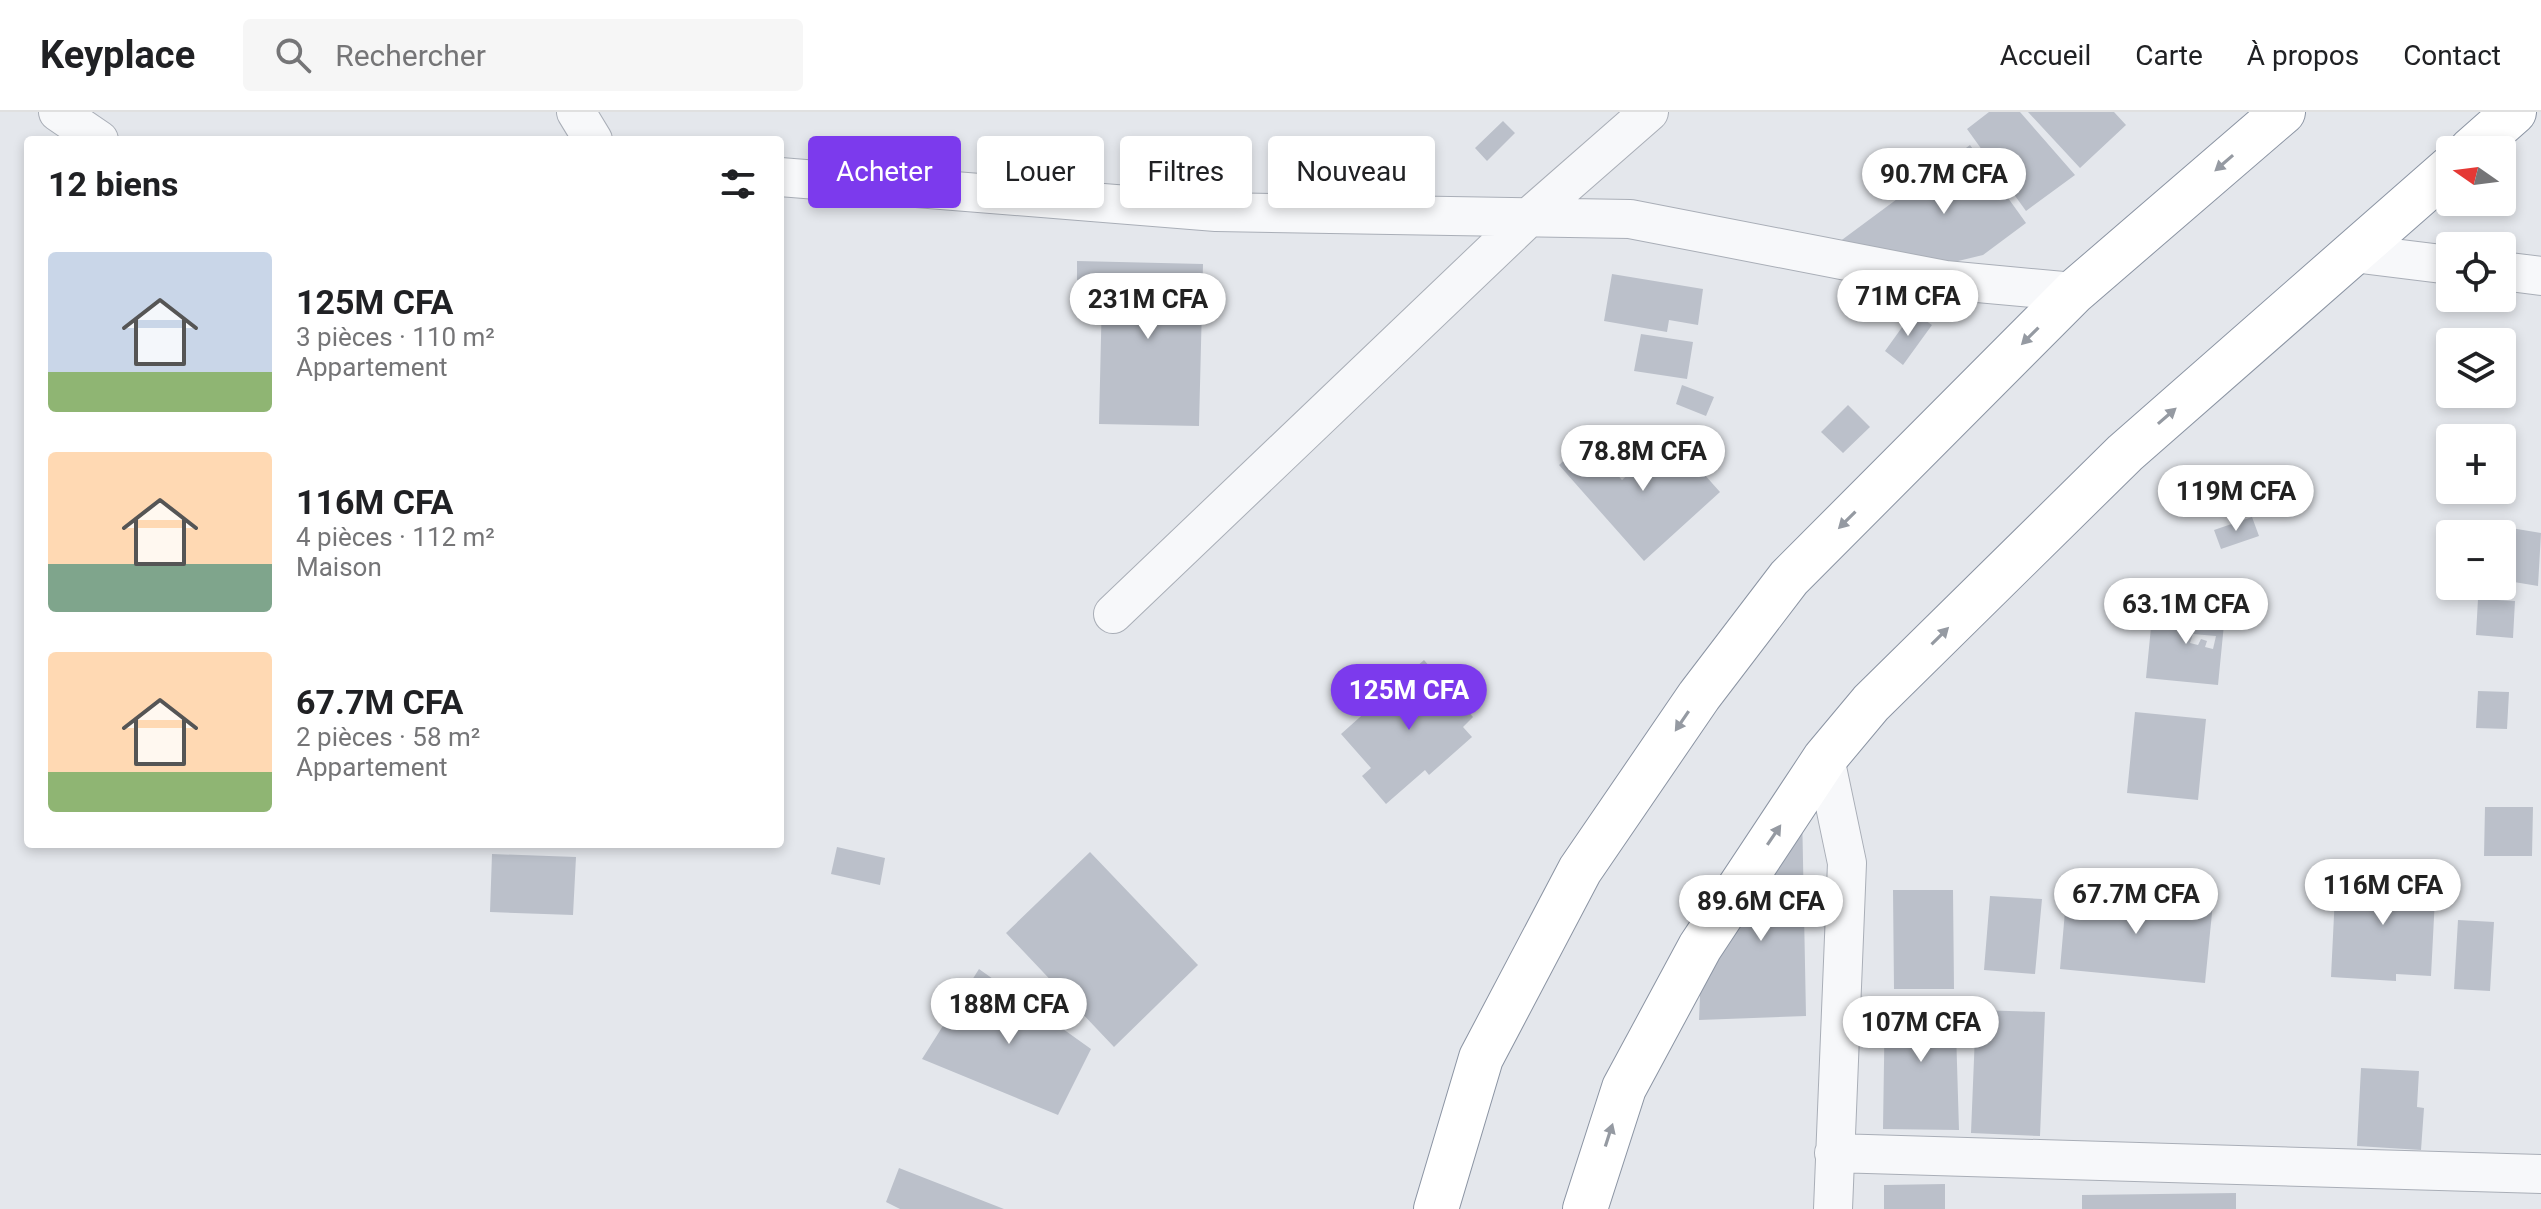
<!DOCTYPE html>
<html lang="fr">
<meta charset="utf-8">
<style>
:root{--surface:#fff;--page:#f6f6f6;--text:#202124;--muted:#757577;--line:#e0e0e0;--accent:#7c3aed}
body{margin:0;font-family:Roboto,sans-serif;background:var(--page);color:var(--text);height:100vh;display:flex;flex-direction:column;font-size:30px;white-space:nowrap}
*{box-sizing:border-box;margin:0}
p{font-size:26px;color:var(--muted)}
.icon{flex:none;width:44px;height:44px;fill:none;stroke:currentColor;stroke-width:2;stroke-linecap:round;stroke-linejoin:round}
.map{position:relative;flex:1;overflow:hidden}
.side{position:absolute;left:24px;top:24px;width:760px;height:712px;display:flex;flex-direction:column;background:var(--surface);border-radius:8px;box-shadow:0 4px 12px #0003}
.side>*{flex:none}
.banner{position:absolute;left:808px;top:24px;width:760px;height:72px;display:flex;gap:16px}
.needle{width:52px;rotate:284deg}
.buttons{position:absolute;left:2436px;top:24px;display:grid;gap:16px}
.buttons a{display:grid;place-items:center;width:80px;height:80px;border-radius:8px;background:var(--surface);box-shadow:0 4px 12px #0003;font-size:40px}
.price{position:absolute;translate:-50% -68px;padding:0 18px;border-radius:28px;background:#fff;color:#222;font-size:26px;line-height:52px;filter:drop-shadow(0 2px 4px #0008)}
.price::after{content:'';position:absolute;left:50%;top:48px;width:24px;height:18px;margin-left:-12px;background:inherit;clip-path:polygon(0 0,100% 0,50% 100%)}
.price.selected{background:var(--accent);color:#fff}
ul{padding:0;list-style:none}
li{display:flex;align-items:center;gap:24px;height:200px;padding:0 24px}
li span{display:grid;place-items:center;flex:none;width:224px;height:160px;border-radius:8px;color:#555}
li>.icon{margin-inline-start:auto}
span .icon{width:96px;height:96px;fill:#fffc;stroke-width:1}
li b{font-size:34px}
h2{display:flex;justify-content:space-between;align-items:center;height:96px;padding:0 24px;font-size:34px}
.tag{padding:0 28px;border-radius:8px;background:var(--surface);box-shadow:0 4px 12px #0003;font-size:28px;line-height:72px}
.tag.selected{background:var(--accent);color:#fff}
header{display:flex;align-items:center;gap:48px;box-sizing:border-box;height:112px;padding:0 40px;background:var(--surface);border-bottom:2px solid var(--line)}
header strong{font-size:38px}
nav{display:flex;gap:44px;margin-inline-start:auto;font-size:28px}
.search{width:560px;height:72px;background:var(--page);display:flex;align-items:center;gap:20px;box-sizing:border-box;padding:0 28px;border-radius:8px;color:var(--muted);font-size:30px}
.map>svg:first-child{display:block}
.building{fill:#bbc0ca;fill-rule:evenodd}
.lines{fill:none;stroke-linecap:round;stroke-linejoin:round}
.minor-casing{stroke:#a9aeb7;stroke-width:40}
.highway-casing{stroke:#8b94a3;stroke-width:46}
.minor{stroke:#f7f8fa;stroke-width:38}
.highway{stroke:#fff;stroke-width:44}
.oneway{fill:#959aa2}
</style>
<header>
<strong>Keyplace</strong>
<div class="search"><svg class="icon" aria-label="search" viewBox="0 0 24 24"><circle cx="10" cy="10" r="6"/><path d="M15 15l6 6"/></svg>Rechercher</div>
<nav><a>Accueil</a><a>Carte</a><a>À propos</a><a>Contact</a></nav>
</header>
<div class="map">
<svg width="2541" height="1097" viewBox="0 0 2541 1097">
<rect width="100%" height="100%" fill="#e4e7ec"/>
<path class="building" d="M 1989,0 L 2020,0 L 2075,63 L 2026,99 L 1967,17 Z
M 2028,0 L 2114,0 L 2126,13 L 2080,56 Z
M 1503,9 L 1515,21 L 1487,49 L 1475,36 Z
M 1970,33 L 2026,111 L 1983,143 L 1954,150 L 1835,133 Z
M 1077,149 L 1203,152 L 1199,314 L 1099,312 L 1102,183 L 1077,182 Z
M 1612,162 L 1703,177 L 1698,213 L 1669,208 L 1667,220 L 1604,209 Z
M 1913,200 L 1932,213 L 1903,253 L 1885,239 Z
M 1641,222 L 1693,230 L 1687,267 L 1634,259 Z
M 1682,273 L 1714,285 L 1706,304 L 1676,292 Z
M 1848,293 L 1870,315 L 1843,341 L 1821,320 Z
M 1670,324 L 1720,380 L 1644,449 L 1559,353 L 1586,328 L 1622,368 Z
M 2252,405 L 2259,424 L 2221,437 L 2214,418 Z
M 2505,415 L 2541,421 L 2538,474 L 2502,468 Z
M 2478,487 L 2515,489 L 2513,526 L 2476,523 Z
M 2153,495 L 2225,502 L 2218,573 L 2146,566 ZM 2193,522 L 2216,524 L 2213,537 L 2205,535 L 2207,529 L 2201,527 L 2198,533 L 2190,531 Z
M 1424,548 L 1473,605 L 1463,615 L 1472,625 L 1429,663 L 1425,658 L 1386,692 L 1362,664 L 1371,656 L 1341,622 Z
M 2478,579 L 2509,580 L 2507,617 L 2476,616 Z
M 2135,600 L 2206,607 L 2198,688 L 2127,681 Z
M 2485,695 L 2533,695 L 2532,744 L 2484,744 Z
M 1802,697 L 1806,904 L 1699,908 L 1702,834 Z
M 837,735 L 885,746 L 880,773 L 831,762 Z
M 1090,740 L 1198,853 L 1114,935 L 1006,821 Z
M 492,742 L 576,745 L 573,803 L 490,800 Z
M 2336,762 L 2436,766 L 2431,864 L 2396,862 L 2396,869 L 2331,865 Z
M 2067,776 L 2213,791 L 2205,871 L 2060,857 Z
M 1893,778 L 1953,778 L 1954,877 L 1894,877 Z
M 1990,784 L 2042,787 L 2035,862 L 1984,858 Z
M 2458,808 L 2494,810 L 2490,879 L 2454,877 Z
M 979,857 L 1091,937 L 1058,1003 L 922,947 Z
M 1885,885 L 1955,885 L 1959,1018 L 1883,1017 Z
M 1976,898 L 2045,900 L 2040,1024 L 1971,1021 Z
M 2361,956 L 2419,959 L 2417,995 L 2424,996 L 2421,1038 L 2357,1034 Z
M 899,1056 L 1004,1097 L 900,1097 L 886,1090 Z
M 1945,1072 L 1945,1097 L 1884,1097 L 1884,1073 Z
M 2236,1081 L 2236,1097 L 2082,1097 L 2082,1083 Z"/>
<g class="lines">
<g class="minor-casing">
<path id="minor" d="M 58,0 L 99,28
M 576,0 L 593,28
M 780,65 L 1216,100 L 1630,107 L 1945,168 L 2074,180
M 2353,141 L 2450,153
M 2502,159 L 2541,164
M 1113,502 L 1529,105 L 1649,0
M 1825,646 L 1847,751 L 1833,1097
M 1834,1041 L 2541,1062"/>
</g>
<g class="highway-casing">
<path id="highway" d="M 2471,38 L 2514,0
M 1436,1097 L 1481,946 L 1580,758 L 1699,584 L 1789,466 L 2074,180 L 2283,0
M 1585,1097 L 1624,976 L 1700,835 L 1825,646 L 1871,591 L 2125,341 L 2450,56"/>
</g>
<use href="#minor" class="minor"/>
<use href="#highway" class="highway"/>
</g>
<defs><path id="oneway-solid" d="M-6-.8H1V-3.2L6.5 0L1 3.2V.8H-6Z" transform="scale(2)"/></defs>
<g class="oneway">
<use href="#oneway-solid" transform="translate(2224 51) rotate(139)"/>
<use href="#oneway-solid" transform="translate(2030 224) rotate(135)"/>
<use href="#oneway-solid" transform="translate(2167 304) rotate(-41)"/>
<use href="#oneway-solid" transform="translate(1847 408) rotate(135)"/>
<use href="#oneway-solid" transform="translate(1940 524) rotate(-45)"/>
<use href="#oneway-solid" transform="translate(1682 609) rotate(124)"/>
<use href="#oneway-solid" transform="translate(1774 723) rotate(-56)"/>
<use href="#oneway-solid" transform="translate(1609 1023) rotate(-72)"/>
</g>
</svg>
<div class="buttons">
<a><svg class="needle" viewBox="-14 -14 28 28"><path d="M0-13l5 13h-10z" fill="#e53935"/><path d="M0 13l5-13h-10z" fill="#757577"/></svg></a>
<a><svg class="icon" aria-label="locate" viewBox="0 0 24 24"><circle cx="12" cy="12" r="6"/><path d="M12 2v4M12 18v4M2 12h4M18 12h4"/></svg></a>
<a><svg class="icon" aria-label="layers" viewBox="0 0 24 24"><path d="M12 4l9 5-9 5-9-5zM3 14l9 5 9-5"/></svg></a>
<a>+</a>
<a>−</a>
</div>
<b class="price" style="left:1944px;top:104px">90.7M CFA</b>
<b class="price" style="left:1908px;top:226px">71M CFA</b>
<b class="price" style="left:1148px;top:229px">231M CFA</b>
<b class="price" style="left:1643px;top:381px">78.8M CFA</b>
<b class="price" style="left:2236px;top:421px">119M CFA</b>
<b class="price" style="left:2186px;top:534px">63.1M CFA</b>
<b class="price selected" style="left:1409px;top:620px">125M CFA</b>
<b class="price" style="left:2383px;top:815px">116M CFA</b>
<b class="price" style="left:2136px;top:824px">67.7M CFA</b>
<b class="price" style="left:1761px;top:831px">89.6M CFA</b>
<b class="price" style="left:1009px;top:934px">188M CFA</b>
<b class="price" style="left:1921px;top:952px">107M CFA</b>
<div class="banner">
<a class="tag selected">Acheter</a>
<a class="tag">Louer</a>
<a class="tag">Filtres</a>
<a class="tag">Nouveau</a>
</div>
<section class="side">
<h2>12 biens<svg class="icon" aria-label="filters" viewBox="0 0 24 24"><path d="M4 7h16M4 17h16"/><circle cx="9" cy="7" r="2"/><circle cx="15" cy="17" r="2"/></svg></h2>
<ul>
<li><span style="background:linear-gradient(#c9d6e8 75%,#8fb573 0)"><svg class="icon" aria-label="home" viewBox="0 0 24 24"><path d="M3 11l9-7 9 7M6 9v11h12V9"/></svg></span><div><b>125M CFA</b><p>3 pièces · 110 m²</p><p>Appartement</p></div></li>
<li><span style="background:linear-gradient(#ffd9b3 70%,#7fa58c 0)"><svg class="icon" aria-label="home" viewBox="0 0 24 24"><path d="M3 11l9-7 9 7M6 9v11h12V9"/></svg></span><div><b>116M CFA</b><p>4 pièces · 112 m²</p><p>Maison</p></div></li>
<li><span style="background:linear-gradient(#ffd9b3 75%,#8fb573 0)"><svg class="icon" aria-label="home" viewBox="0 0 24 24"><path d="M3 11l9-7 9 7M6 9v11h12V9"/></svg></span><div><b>67.7M CFA</b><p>2 pièces · 58 m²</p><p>Appartement</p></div></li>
</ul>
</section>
</div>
